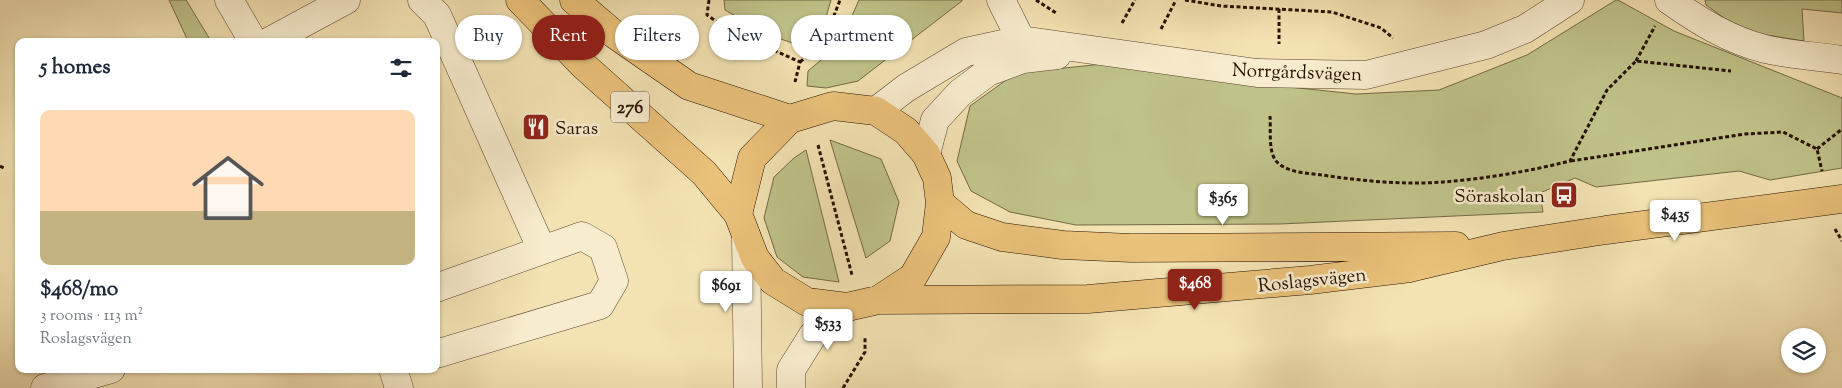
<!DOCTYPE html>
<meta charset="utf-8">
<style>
:root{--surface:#fff;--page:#f2f2f3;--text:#1f2937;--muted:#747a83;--line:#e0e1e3;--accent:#8f2418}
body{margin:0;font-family:"Sorts Mill Goudy",serif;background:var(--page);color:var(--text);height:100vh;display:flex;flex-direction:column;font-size:19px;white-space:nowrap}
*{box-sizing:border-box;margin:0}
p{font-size:16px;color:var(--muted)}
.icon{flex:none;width:28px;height:28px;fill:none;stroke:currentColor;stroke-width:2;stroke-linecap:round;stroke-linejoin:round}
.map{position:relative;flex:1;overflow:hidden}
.drawer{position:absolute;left:15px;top:38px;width:425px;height:335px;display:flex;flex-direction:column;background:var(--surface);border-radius:10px;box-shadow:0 1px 4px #0004}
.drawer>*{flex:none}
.banner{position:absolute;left:455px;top:15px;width:475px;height:45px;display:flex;gap:10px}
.tools{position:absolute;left:1781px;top:328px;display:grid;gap:10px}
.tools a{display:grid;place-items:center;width:45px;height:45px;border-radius:50%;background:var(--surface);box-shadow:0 1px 4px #0004;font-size:25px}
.price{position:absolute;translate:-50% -42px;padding:0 11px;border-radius:5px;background:#fff;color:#222;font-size:16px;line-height:32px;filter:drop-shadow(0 1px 2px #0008)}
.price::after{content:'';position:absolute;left:50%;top:30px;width:15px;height:11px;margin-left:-8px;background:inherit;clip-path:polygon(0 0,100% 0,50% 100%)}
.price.on{background:var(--accent);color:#fff}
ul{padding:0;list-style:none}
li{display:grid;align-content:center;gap:10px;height:265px;padding:0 25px}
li+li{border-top:1px solid var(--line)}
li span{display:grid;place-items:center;height:155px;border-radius:10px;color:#555}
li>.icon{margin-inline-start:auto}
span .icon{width:90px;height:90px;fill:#fffc;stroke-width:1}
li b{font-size:21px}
h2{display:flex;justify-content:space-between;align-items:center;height:60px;padding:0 25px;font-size:21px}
.chip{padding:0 18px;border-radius:22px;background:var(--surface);box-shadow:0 1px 4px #0004;font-size:18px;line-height:45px}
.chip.on{background:var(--accent);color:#fff}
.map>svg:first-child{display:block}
.green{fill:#bfc289;stroke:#736946}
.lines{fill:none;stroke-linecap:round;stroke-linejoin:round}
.minor-casing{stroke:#5a442e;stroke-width:29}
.major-casing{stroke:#271002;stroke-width:29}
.path{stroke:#271002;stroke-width:3;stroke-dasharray:4 2.5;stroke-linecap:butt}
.minor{stroke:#f7eccd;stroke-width:28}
.major{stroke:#eac179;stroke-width:28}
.labels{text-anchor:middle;stroke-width:5;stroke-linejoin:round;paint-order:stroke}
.shield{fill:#f7eccd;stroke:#65523f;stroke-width:1}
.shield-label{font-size:18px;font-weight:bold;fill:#271002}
.street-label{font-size:19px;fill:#271002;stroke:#f7eccd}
.poi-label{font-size:19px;fill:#271002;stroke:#f7eccd;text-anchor:start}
</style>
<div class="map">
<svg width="1842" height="388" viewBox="0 0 1842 388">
<rect width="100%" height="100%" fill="#f3e2b2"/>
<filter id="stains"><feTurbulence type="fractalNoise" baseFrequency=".004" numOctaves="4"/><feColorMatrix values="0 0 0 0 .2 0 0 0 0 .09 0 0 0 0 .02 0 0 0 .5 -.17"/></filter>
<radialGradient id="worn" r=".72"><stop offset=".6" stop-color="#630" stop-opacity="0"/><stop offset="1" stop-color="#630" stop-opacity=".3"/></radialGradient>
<path class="green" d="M 169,0 L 186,0 L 211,41 L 188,41 Z
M 724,0 L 831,0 L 822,31 L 810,49 L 769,35 L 725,10 Z
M 859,0 L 962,0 L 962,1 L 858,81 L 826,88 L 807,86 L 808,71 L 839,45 Z
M 1616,0 L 1618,0 L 1674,31 L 1842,98 L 1842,168 L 1770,180 L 1739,171 L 1596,187 L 1575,178 L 1540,193 L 1543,212 L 1280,224 L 1076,225 L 1010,212 L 971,191 L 957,161 L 970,106 L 1016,73 L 1103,64 L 1241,82 L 1356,94 L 1439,90 L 1527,55 Z
M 1705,0 L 1842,0 L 1842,13 L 1802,9 L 1804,41 L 1742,31 L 1706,5 Z
M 830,140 L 881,159 L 899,202 L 890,241 L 866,258 Z
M 806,150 L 839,282 L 803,277 L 777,257 L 764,218 L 774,177 L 794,158 Z"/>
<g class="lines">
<g class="minor-casing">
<path id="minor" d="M 229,0 L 253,41
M 422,0 L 437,15 L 542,250
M 1001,0 L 1021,40 L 1022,58
M 1669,0 C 1699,21 1729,40 1765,49 C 1790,55 1817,56 1842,60
M 270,41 L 346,0
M 876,111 L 906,88 L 966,52 L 1021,40 L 1257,73 L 1366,75 L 1486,45 L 1525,29 L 1570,0
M 926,154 L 935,120 L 960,93 L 988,72 L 1023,59 L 1057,55
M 746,237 L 748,388
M 436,288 L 582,236 L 603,248 L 614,281 L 600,305 L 436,354
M 393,369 L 399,388
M 45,388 L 111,369
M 791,388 L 791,370 L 813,335 L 847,307"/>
</g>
<g class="major-casing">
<path id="major" d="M 520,0 L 584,66 L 704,173 L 738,214 L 755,258 L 773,281 L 807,302 L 847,307 L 878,300 L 1088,299 L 1310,280 L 1410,268 L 1503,246 L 1606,230 L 1842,199
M 574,0 L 614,34 L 689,86 L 790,119
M 940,203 L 966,225 L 1002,237 L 1063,245 L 1131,248 L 1456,246
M 738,214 L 752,158 L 790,119 L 833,106 L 876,111 L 906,131 L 926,154 L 937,178 L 940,203 L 936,237 L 913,277 L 878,300"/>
</g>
<path class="path" d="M 709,0 L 707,15 L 731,31 L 800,62 L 795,82
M 1036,0 L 1056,13
M 1185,0 L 1221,6 L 1332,12 L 1381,28 L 1393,38
M 1279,9 L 1279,44
M 1122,23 L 1135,0
M 1161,29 L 1176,0
M 1636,61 L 1655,26
M 800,62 L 824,42 L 840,0
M 1270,116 C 1271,129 1268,151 1276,161 C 1287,173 1307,173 1322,175 C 1362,181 1403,185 1443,182 C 1484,179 1530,171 1570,161 L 1607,90 L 1636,61 L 1731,71
M 818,145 L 852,275
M 1817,149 L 1842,129
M 1571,161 L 1745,134 L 1783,132 L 1817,149 L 1822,171
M 0,166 L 4,168
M 1835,229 L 1842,241
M 843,388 L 865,352 L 865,338"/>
<use href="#minor" class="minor"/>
<use href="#major" class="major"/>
</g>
<defs>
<g id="restaurant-square" transform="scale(1.4375)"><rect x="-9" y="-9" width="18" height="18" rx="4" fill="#8f2418" stroke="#f7eccd"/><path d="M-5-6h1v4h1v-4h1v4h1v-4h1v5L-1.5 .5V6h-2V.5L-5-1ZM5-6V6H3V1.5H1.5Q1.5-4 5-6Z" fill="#fff"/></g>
<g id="bus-square" transform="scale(1.4375)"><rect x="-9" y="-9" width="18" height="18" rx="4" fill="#8f2418" stroke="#f7eccd"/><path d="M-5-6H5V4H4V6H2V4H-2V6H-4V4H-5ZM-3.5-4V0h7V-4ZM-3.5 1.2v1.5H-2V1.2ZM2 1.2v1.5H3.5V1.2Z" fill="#fff"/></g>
</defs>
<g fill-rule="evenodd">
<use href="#restaurant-square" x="536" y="127"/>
<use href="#bus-square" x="1564" y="195"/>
</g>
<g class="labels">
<rect class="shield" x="611" y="91.5" width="38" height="31" rx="4"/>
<g class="shield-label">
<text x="630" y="113">276</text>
</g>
<g class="street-label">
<text transform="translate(1297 71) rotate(2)" y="7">Norrgårdsvägen</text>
<text transform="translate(1312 279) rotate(-6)" y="7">Roslagsvägen</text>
</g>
<g class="poi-label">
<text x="555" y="134">Saras</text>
<text x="1545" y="202" text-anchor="end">Söraskolan</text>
</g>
</g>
<rect width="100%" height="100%" filter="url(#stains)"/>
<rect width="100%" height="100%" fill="url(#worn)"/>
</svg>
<div class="tools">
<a><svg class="icon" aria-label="layers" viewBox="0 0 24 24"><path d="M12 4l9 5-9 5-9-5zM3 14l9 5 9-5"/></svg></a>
</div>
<b class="price" style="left:1223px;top:226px">$365</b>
<b class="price" style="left:1675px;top:242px">$435</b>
<b class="price on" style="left:1195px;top:311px">$468</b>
<b class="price" style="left:726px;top:313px">$691</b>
<b class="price" style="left:828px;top:351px">$533</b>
<div class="banner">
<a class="chip">Buy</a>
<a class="chip on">Rent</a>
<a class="chip">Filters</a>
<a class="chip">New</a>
<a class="chip">Apartment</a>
</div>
<section class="drawer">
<h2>5 homes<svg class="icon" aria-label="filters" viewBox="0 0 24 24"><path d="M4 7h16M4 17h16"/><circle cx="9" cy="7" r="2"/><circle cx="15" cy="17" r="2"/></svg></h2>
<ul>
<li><span style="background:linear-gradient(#ffd9b3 65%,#c2b280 0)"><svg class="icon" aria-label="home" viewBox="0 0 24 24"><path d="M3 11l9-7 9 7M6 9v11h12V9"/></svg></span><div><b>$468/mo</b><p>3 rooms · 113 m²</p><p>Roslagsvägen</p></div></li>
</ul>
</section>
</div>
